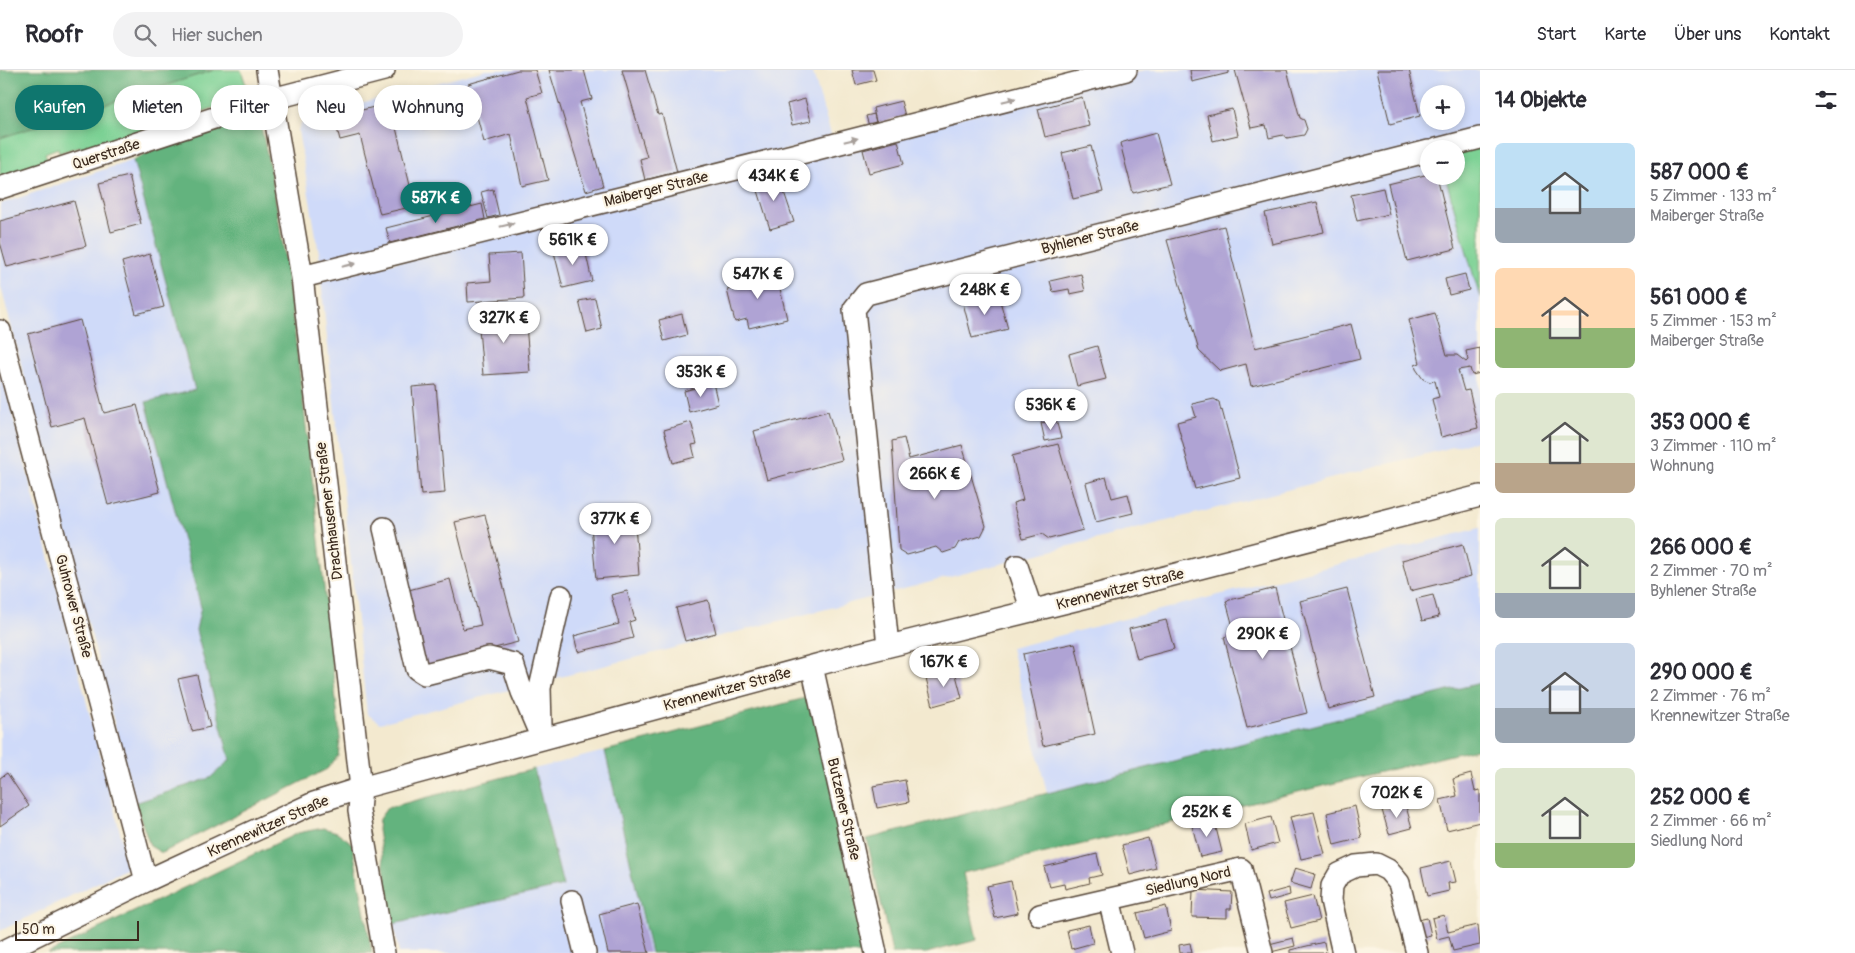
<!DOCTYPE html>
<html lang="de">
<meta charset="utf-8">
<style>
:root{--surface:#fff;--page:#f2f2f3;--text:#2b2b33;--muted:#7c7c81;--line:#e1e1e2;--accent:#0f766e}
body{margin:0;font-family:Pangolin,sans-serif;background:var(--page);color:var(--text);height:100vh;display:flex;flex-direction:column;font-size:19px;white-space:nowrap}
*{box-sizing:border-box;margin:0}
p{font-size:16px;color:var(--muted)}
.icon{flex:none;width:28px;height:28px;fill:none;stroke:currentColor;stroke-width:2;stroke-linecap:round;stroke-linejoin:round}
.map{position:relative;flex:1;overflow:hidden}
.details{display:flex;flex-direction:column;background:var(--surface);width:375px}
.details>*{flex:none}
.hud{position:absolute;left:15px;top:15px;width:475px;height:45px;display:flex;gap:10px}
.fabs{position:absolute;left:1420px;top:15px;display:grid;gap:10px}
.fabs a{display:grid;place-items:center;width:45px;height:45px;border-radius:50%;background:var(--surface);box-shadow:0 2px 8px #0003;font-size:25px}
.scale{position:absolute;left:15px;bottom:12px;width:124px;box-sizing:border-box;padding-left:5px;border:2px solid #3b2a1e;border-top:0;font-size:14px;line-height:18px;white-space:nowrap;color:#3b2a1e;-webkit-text-stroke:4px #fcf5e5;paint-order:stroke}
.price{position:absolute;translate:-50% -42px;padding:0 11px;border-radius:18px;background:#fff;color:#222;font-size:16px;line-height:32px;filter:drop-shadow(0 1px 2px #0008)}
.price::after{content:'';position:absolute;left:50%;top:30px;width:15px;height:11px;margin-left:-8px;background:inherit;clip-path:polygon(0 0,100% 0,50% 100%)}
.price.selected{background:var(--accent);color:#fff}
ul{padding:0;list-style:none}
li{display:flex;align-items:center;gap:15px;height:125px;padding:0 15px}
li span{display:grid;place-items:center;flex:none;width:140px;height:100px;border-radius:8px;color:#555}
li>.icon{margin-inline-start:auto}
span .icon{width:60px;height:60px;fill:#fffc;stroke-width:1}
li b{font-size:21px}
h2{display:flex;justify-content:space-between;align-items:center;height:60px;padding:0 15px;font-size:21px}
.pill{padding:0 18px;border-radius:22px;background:var(--surface);box-shadow:0 2px 8px #0003;font-size:18px;line-height:45px}
.pill.selected{background:var(--accent);color:#fff}
header{display:flex;align-items:center;gap:30px;box-sizing:border-box;height:70px;padding:0 25px;background:var(--surface);border-bottom:1px solid var(--line)}
header strong{font-size:24px}
nav{display:flex;gap:28px;margin-inline-start:auto;font-size:18px}
.search{width:350px;height:45px;background:var(--page);display:flex;align-items:center;gap:12px;box-sizing:border-box;padding:0 18px;border-radius:28px;color:var(--muted);font-size:19px}
main{display:flex;flex:1;min-height:0}
.map>svg:first-child{display:block}
.built{fill:#cfdaf9;fill-rule:evenodd}
.green{fill:#7bd194;stroke:#5b7e59}
.forest{fill:#64b37e;stroke:#506e4e}
.building{fill:#afa3d4}
.lines{fill:none;stroke-linecap:round;stroke-linejoin:round}
.minor-casing{stroke:#574739;stroke-width:24}
.minor{stroke:#fff;stroke-width:21}
.oneway{fill:#a79f9a}
.labels{text-anchor:middle;stroke-width:4.5;stroke-linejoin:round;paint-order:stroke}
.street-label{font-size:15px;fill:#3b2a1e;stroke:#fcf5e5}
</style>
<header>
<strong>Roofr</strong>
<div class="search"><svg class="icon" aria-label="search" viewBox="0 0 24 24"><circle cx="10" cy="10" r="6"/><path d="M15 15l6 6"/></svg>Hier suchen</div>
<nav><a>Start</a><a>Karte</a><a>Über uns</a><a>Kontakt</a></nav>
</header>
<main>
<div class="map">
<svg width="1480" height="883" viewBox="0 0 1480 883">
<rect width="100%" height="100%" fill="#fcf5e5"/>
<filter id="ink" filterUnits="userSpaceOnUse"><feTurbulence type="fractalNoise" baseFrequency=".02" numOctaves="2"/><feDisplacementMap in="SourceGraphic" scale="10" xChannelSelector="R" yChannelSelector="G"/><feConvolveMatrix kernelMatrix="1 2 1 2 8 2 1 2 1" color-interpolation-filters="sRGB"/></filter>
<filter id="wash" filterUnits="userSpaceOnUse"><feTurbulence type="fractalNoise" baseFrequency=".0096" numOctaves="4" result="noise"/><feDisplacementMap in="SourceGraphic" scale="20" xChannelSelector="R" yChannelSelector="G"/><feGaussianBlur stdDeviation="1.12" result="paint"/><feColorMatrix in="noise" values="0 0 0 0 0 0 0 0 0 0 0 0 0 0 0 0 0 1.4 0 .05"/><feComposite in="paint" operator="in"/></filter>
<g filter="url(#wash)">
<rect width="100%" height="100%" fill="#f3e9cf"/>
<path class="built" d="M 486,0 L 812,0 L 832,68 L 322,201 L 298,60 L 304,48 Z
M 1145,0 L 1480,0 L 1480,370 L 842,535 L 380,653 L 367,644 L 321,211 ZM 1429,24 L 1456,24 L 1456,51 L 1429,51 ZM 1429,79 L 1456,79 L 1456,106 L 1429,106 Z
M 133,90 L 195,320 L 146,332 L 201,537 L 196,560 L 230,690 L 210,708 L 135,733 L 0,213 L 0,134 Z
M 0,296 L 129,797 L 0,861 Z
M 1480,458 L 1480,613 L 1047,723 L 1011,578 Z
M 605,681 L 651,883 L 399,883 L 393,854 L 563,816 L 534,699 Z"/>
<path class="green" d="M 214,0 L 241,0 L 248,21 L 241,29 L 82,81 L 80,76 L 59,83 L 58,78 L 45,83 L 49,93 L 0,108 L 0,68 Z
M 1480,77 L 1480,228 L 1445,106 L 1456,106 L 1456,82 Z"/>
<path class="forest" d="M 0,0 L 214,0 L 0,68 Z
M 249,51 L 261,56 C 281,144 291,233 302,322 C 316,438 328,553 340,669 L 338,686 L 327,699 L 162,783 L 150,776 L 135,733 L 210,708 L 230,690 L 196,560 L 201,537 L 146,332 L 195,320 L 133,90 L 162,76 Z
M 1480,613 L 1480,678 L 963,803 L 977,870 L 926,883 L 892,883 L 867,769 Z
M 813,626 L 867,883 L 651,883 L 605,681 Z
M 534,699 L 563,816 L 393,854 L 378,760 L 379,749 L 387,738 Z
M 323,758 L 337,762 L 352,773 L 372,883 L 48,883 L 298,763 Z"/>
<g id="blocks">
<path class="building" d="M 518,0 L 535,0 L 542,23 L 527,27 L 548,110 L 522,116 L 511,64 L 484,72 L 468,14 Z
M 549,0 L 584,0 L 592,29 L 580,32 L 603,116 L 586,121 Z
M 622,0 L 645,0 L 658,45 L 662,44 L 677,102 L 645,110 L 640,89 L 647,87 Z
M 852,0 L 873,0 L 876,10 L 856,15 Z
M 1190,0 L 1229,0 L 1229,3 L 1192,12 Z
M 1235,0 L 1287,0 L 1300,48 L 1304,50 L 1307,59 L 1304,65 L 1287,68 L 1283,65 L 1269,68 L 1266,55 L 1251,58 Z
M 1377,0 L 1409,0 L 1420,46 L 1390,54 Z
M 444,19 L 452,49 L 421,57 L 412,28 Z
M 1082,27 L 1089,56 L 1045,67 L 1038,39 Z
M 805,29 L 811,51 L 792,55 L 787,34 Z
M 901,31 L 905,46 L 869,56 L 866,46 L 874,44 L 876,52 L 873,38 Z
M 390,33 L 415,136 L 380,144 L 360,65 L 340,70 L 334,47 Z
M 1232,39 L 1238,65 L 1213,71 L 1207,45 Z
M 1156,63 L 1170,114 L 1133,123 L 1120,73 Z
M 898,71 L 904,94 L 869,103 L 863,80 Z
M 1091,76 L 1103,122 L 1073,129 L 1062,83 Z
M 778,104 L 794,152 L 770,159 L 755,111 Z
M 1429,104 L 1429,106 L 1437,106 L 1455,179 L 1407,191 L 1388,114 Z
M 129,106 L 141,154 L 111,162 L 99,113 Z
M 1383,118 L 1389,144 L 1357,151 L 1351,125 Z
M 493,119 L 499,145 L 488,148 L 481,122 Z
M 74,131 L 86,176 L 7,197 L 0,172 L 0,151 Z
M 1317,132 L 1324,162 L 1272,174 L 1265,143 Z
M 482,134 L 485,149 L 390,173 L 386,158 Z
M 1224,156 L 1255,278 L 1351,254 L 1360,289 L 1251,316 L 1246,294 L 1220,301 L 1199,281 L 1167,170 Z
M 584,175 L 592,211 L 563,218 L 554,182 Z
M 521,183 L 524,228 L 468,232 L 467,213 L 491,211 L 489,185 Z
M 150,184 L 164,237 L 136,244 L 122,192 Z
M 776,201 L 787,249 L 749,258 L 747,249 L 735,252 L 727,220 L 740,217 L 738,210 Z
M 1081,204 L 1085,221 L 1070,224 L 1069,219 L 1053,222 L 1050,211 Z
M 1465,204 L 1469,220 L 1449,225 L 1445,209 Z
M 998,224 L 1008,259 L 972,268 L 963,233 Z
M 595,228 L 602,259 L 587,263 L 579,231 Z
M 525,243 L 530,302 L 483,305 L 478,247 Z
M 1435,243 L 1447,285 L 1457,285 L 1466,292 L 1468,290 L 1466,281 L 1480,278 L 1480,303 L 1472,305 L 1470,298 L 1458,300 L 1464,321 L 1469,320 L 1478,358 L 1441,367 L 1432,329 L 1439,327 L 1435,311 L 1430,312 L 1423,309 L 1416,299 L 1415,295 L 1420,293 L 1409,250 Z
M 682,244 L 687,265 L 664,271 L 659,250 Z
M 80,250 L 104,343 L 137,335 L 160,422 L 108,435 L 85,348 L 52,357 L 28,264 Z
M 1097,276 L 1106,309 L 1077,316 L 1069,284 Z
M 713,313 L 718,334 L 689,342 L 684,321 Z
M 436,315 L 445,423 L 421,425 L 412,317 Z
M 1214,329 L 1219,332 L 1221,341 L 1222,340 L 1240,408 L 1195,419 L 1177,352 L 1196,347 L 1192,334 Z
M 828,341 L 842,390 L 767,410 L 754,361 Z
M 1056,350 L 1061,368 L 1045,371 L 1041,353 Z
M 691,352 L 697,374 L 692,375 L 695,387 L 673,393 L 664,360 Z
M 904,368 L 909,389 L 962,375 L 986,456 L 981,466 L 959,472 L 955,479 L 943,483 L 936,477 L 907,485 L 899,480 L 892,371 Z
M 1058,374 L 1083,460 L 1049,469 L 1042,464 L 1023,469 L 1013,433 L 1023,430 L 1012,386 Z
M 1106,407 L 1112,428 L 1128,424 L 1133,443 L 1096,452 L 1086,413 Z
M 634,442 L 639,505 L 596,509 L 590,445 Z
M 485,445 L 518,572 L 424,596 L 405,521 L 450,509 L 463,559 L 481,555 L 455,452 Z
M 1463,474 L 1471,506 L 1410,521 L 1402,490 Z
M 1275,518 L 1307,643 L 1247,658 L 1224,567 L 1235,564 L 1226,531 Z
M 1347,519 L 1375,627 L 1328,639 L 1300,531 Z
M 627,521 L 635,550 L 629,552 L 633,568 L 578,582 L 574,566 L 619,554 L 611,525 Z
M 1433,525 L 1439,547 L 1422,551 L 1416,529 Z
M 708,530 L 716,563 L 685,571 L 676,538 Z
M 1166,550 L 1174,579 L 1137,589 L 1129,559 Z
M 1075,573 L 1095,664 L 1043,676 L 1023,584 Z
M 955,601 L 962,628 L 933,636 L 926,608 Z
M 197,605 L 210,657 L 192,661 L 178,609 Z
M 7,703 L 29,736 L 0,756 L 0,708 Z
M 1471,704 L 1475,721 L 1480,720 L 1480,752 L 1447,760 L 1440,730 L 1457,726 L 1453,709 Z
M 905,710 L 909,732 L 877,738 L 873,716 Z
M 1405,733 L 1412,758 L 1389,764 L 1382,740 Z
M 1355,736 L 1362,768 L 1334,775 L 1327,743 Z
M 1314,742 L 1325,784 L 1301,789 L 1290,747 Z
M 1271,747 L 1278,773 L 1251,780 L 1245,754 Z
M 1214,750 L 1222,782 L 1200,787 L 1192,755 Z
M 1148,768 L 1156,798 L 1130,805 L 1122,775 Z
M 1097,784 L 1102,805 L 1089,808 L 1090,813 L 1065,819 L 1064,814 L 1050,817 L 1044,797 Z
M 1451,791 L 1456,812 L 1448,813 L 1449,821 L 1427,826 L 1421,798 Z
M 1295,798 L 1315,804 L 1311,819 L 1290,813 Z
M 1011,811 L 1018,843 L 995,848 L 987,816 Z
M 1289,818 L 1290,825 L 1269,831 L 1267,824 Z
M 1193,820 L 1232,822 L 1231,839 L 1227,839 L 1227,848 L 1192,847 Z
M 1313,826 L 1319,851 L 1291,858 L 1284,833 Z
M 637,834 L 649,883 L 608,883 L 599,844 Z
M 1166,836 L 1171,861 L 1144,868 L 1137,843 Z
M 1444,845 L 1448,862 L 1478,855 L 1480,875 L 1453,881 L 1449,866 L 1437,869 L 1432,848 Z
M 1427,848 L 1431,865 L 1422,867 L 1418,850 Z
M 1089,855 L 1093,873 L 1071,879 L 1067,860 Z
M 1293,868 L 1295,876 L 1271,882 L 1269,874 Z
M 1324,872 L 1326,883 L 1290,883 L 1290,880 Z
M 1190,873 L 1192,883 L 1180,883 L 1179,875 Z"/>
</g>
</g>
<g filter="url(#ink)">
<use href="#blocks" fill-opacity="0" stroke="#574739" stroke-width="1"/>
<g class="lines">
<g class="minor-casing">
<path id="minor" d="M 267,0 L 302,207 L 355,664 L 361,718 L 359,741 L 384,883
M 1437,79 L 1480,68
M 0,118 L 272,29 L 384,0
M 302,207 L 793,85 L 1126,0
M 0,261 L 146,811
M 384,458 L 417,599 L 425,604 L 489,588 L 513,594 L 522,622 L 542,669
M 1017,496 L 1032,541
M 888,576 L 854,239 L 866,224 L 1429,81
M 812,596 L 876,883
M 541,656 L 540,618 L 561,526
M 1109,829 L 1122,883
M 572,831 L 585,883
M 1040,845 L 1241,799 L 1262,883
M 0,883 L 146,811 L 314,733 L 361,718 L 857,584 L 1087,527 L 1480,426
M 1343,883 L 1331,830 L 1332,816 L 1339,804 L 1356,796 L 1376,794 L 1388,800 L 1399,813 L 1417,883"/>
</g>
<use href="#minor" class="minor"/>
</g>
<defs><path id="oneway-solid" d="M-6-.8H1V-3.2L6.5 0L1 3.2V.8H-6Z" transform="scale(1.25)"/></defs>
<g class="oneway">
<use href="#oneway-solid" transform="translate(1009 30) rotate(-14)"/>
<use href="#oneway-solid" transform="translate(851 70) rotate(-14)"/>
<use href="#oneway-solid" transform="translate(507 155) rotate(-14)"/>
<use href="#oneway-solid" transform="translate(349 195) rotate(-14)"/>
</g>
</g>
<g class="labels">
<g class="street-label">
<text transform="translate(106 84) rotate(-18)" y="5">Querstraße</text>
<text transform="translate(656 119) rotate(-14)" y="5">Maiberger Straße</text>
<text transform="translate(1090 167) rotate(-14)" y="5">Byhlener Straße</text>
<text transform="translate(329 441) rotate(-97)" y="5">Drachhausener Straße</text>
<text transform="translate(1120 519) rotate(-14)" y="5">Krennewitzer Straße</text>
<text transform="translate(74 536) rotate(75)" y="5">Guhrower Straße</text>
<text transform="translate(727 619) rotate(-15)" y="5">Krennewitzer Straße</text>
<text transform="translate(844 739) rotate(77)" y="5">Butzener Straße</text>
<text transform="translate(268 756) rotate(-24)" y="5">Krennewitzer Straße</text>
<text transform="translate(1188 811) rotate(-13)" y="5">Siedlung Nord</text>
</g>
</g>
</svg>
<div class="fabs">
<a>+</a>
<a>−</a>
</div>
<div class="scale">50 m</div>
<b class="price" style="left:774px;top:132px">434K €</b>
<b class="price selected" style="left:436px;top:154px">587K €</b>
<b class="price" style="left:573px;top:196px">561K €</b>
<b class="price" style="left:758px;top:230px">547K €</b>
<b class="price" style="left:985px;top:246px">248K €</b>
<b class="price" style="left:504px;top:274px">327K €</b>
<b class="price" style="left:701px;top:328px">353K €</b>
<b class="price" style="left:1051px;top:361px">536K €</b>
<b class="price" style="left:935px;top:430px">266K €</b>
<b class="price" style="left:615px;top:475px">377K €</b>
<b class="price" style="left:1263px;top:590px">290K €</b>
<b class="price" style="left:944px;top:618px">167K €</b>
<b class="price" style="left:1397px;top:749px">702K €</b>
<b class="price" style="left:1207px;top:768px">252K €</b>
<div class="hud">
<a class="pill selected">Kaufen</a>
<a class="pill">Mieten</a>
<a class="pill">Filter</a>
<a class="pill">Neu</a>
<a class="pill">Wohnung</a>
</div>
</div>
<section class="details">
<h2>14 Objekte<svg class="icon" aria-label="filters" viewBox="0 0 24 24"><path d="M4 7h16M4 17h16"/><circle cx="9" cy="7" r="2"/><circle cx="15" cy="17" r="2"/></svg></h2>
<ul>
<li><span style="background:linear-gradient(#bfe0f5 65%,#9aa5b1 0)"><svg class="icon" aria-label="home" viewBox="0 0 24 24"><path d="M3 11l9-7 9 7M6 9v11h12V9"/></svg></span><div><b>587 000 €</b><p>5 Zimmer · 133 m²</p><p>Maiberger Straße</p></div></li>
<li><span style="background:linear-gradient(#ffd9b3 60%,#8fb573 0)"><svg class="icon" aria-label="home" viewBox="0 0 24 24"><path d="M3 11l9-7 9 7M6 9v11h12V9"/></svg></span><div><b>561 000 €</b><p>5 Zimmer · 153 m²</p><p>Maiberger Straße</p></div></li>
<li><span style="background:linear-gradient(#dfe7d0 70%,#b9a48a 0)"><svg class="icon" aria-label="home" viewBox="0 0 24 24"><path d="M3 11l9-7 9 7M6 9v11h12V9"/></svg></span><div><b>353 000 €</b><p>3 Zimmer · 110 m²</p><p>Wohnung</p></div></li>
<li><span style="background:linear-gradient(#dfe7d0 75%,#9aa5b1 0)"><svg class="icon" aria-label="home" viewBox="0 0 24 24"><path d="M3 11l9-7 9 7M6 9v11h12V9"/></svg></span><div><b>266 000 €</b><p>2 Zimmer · 70 m²</p><p>Byhlener Straße</p></div></li>
<li><span style="background:linear-gradient(#c9d6e8 65%,#9aa5b1 0)"><svg class="icon" aria-label="home" viewBox="0 0 24 24"><path d="M3 11l9-7 9 7M6 9v11h12V9"/></svg></span><div><b>290 000 €</b><p>2 Zimmer · 76 m²</p><p>Krennewitzer Straße</p></div></li>
<li><span style="background:linear-gradient(#dfe7d0 75%,#8fb573 0)"><svg class="icon" aria-label="home" viewBox="0 0 24 24"><path d="M3 11l9-7 9 7M6 9v11h12V9"/></svg></span><div><b>252 000 €</b><p>2 Zimmer · 66 m²</p><p>Siedlung Nord</p></div></li>
</ul>
</section>
</main>
